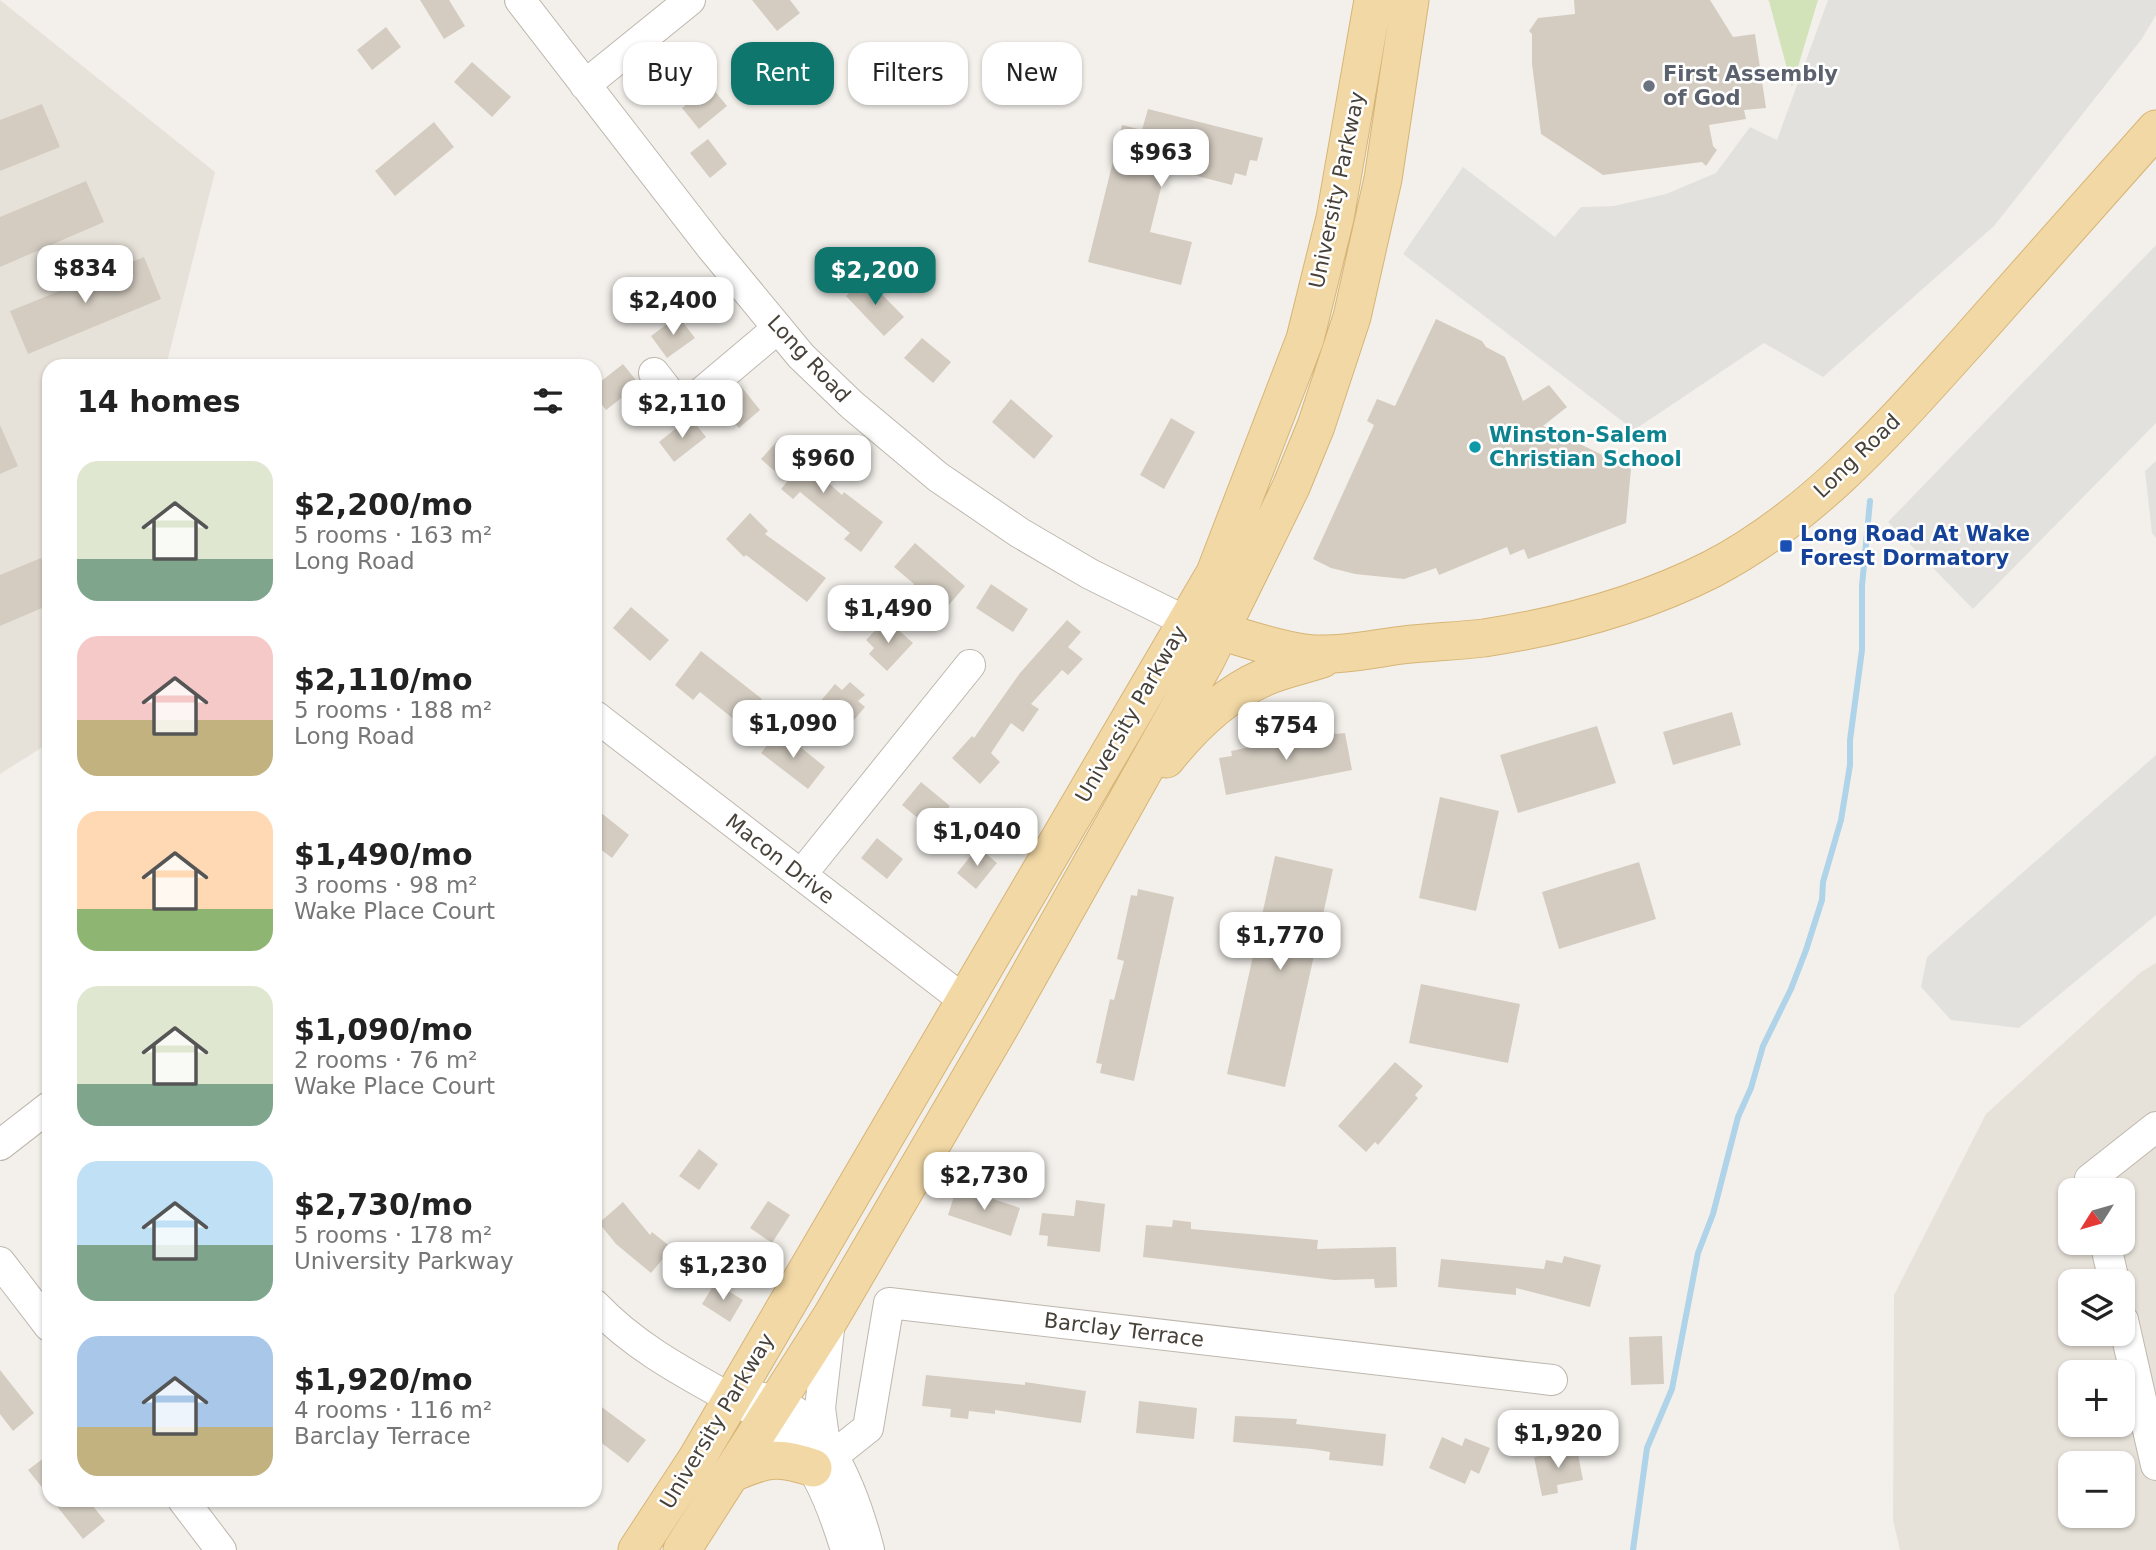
<!DOCTYPE html>
<meta charset="utf-8">
<style>
:root{--surface:#fff;--page:#f2f2f2;--text:#222;--muted:#767676;--accent:#0f766e}
body{margin:0;font-family:"DejaVu Sans",sans-serif;background:var(--page);color:var(--text);height:100vh;display:flex;flex-direction:column;font-size:26px;white-space:nowrap}
*{box-sizing:border-box;margin:0}
p{font-size:23px;color:var(--muted)}
.icon{flex:none;width:38px;height:38px;fill:none;stroke:currentColor;stroke-width:2;stroke-linecap:round;stroke-linejoin:round}
.map{position:relative;flex:1;overflow:hidden}
.drawer{position:absolute;left:42px;top:359px;width:560px;height:1148px;display:flex;flex-direction:column;background:var(--surface);border-radius:21px;box-shadow:0 2px 5px #0004}
.drawer>*{flex:none}
.guide{position:absolute;left:623px;top:42px;width:665px;height:63px;display:flex;gap:14px}
.needle{width:46px;rotate:233deg}
.fabs{position:absolute;left:2058px;top:1178px;display:grid;gap:14px}
.fabs a{display:grid;place-items:center;width:77px;height:77px;border-radius:14px;background:var(--surface);box-shadow:0 2px 5px #0004;font-size:35px}
.price{position:absolute;translate:-50% -60px;padding:0 16px;border-radius:14px;background:#fff;color:#222;font-size:23px;line-height:46px;filter:drop-shadow(0 2px 4px #0008)}
.price::after{content:'';position:absolute;left:50%;top:42px;width:21px;height:16px;margin-left:-10px;background:inherit;clip-path:polygon(0 0,100% 0,50% 100%)}
.price.active{background:var(--accent);color:#fff}
ul{padding:0;list-style:none}
li{display:flex;align-items:center;gap:21px;height:175px;padding:0 35px}
li span{display:grid;place-items:center;flex:none;width:196px;height:140px;border-radius:21px;color:#555}
li>.icon{margin-inline-start:auto}
span .icon{width:84px;height:84px;fill:#fffc;stroke-width:1}
li b{font-size:30px}
h2{display:flex;justify-content:space-between;align-items:center;height:84px;padding:0 35px;font-size:30px}
.tag{padding:0 24px;border-radius:21px;background:var(--surface);box-shadow:0 2px 5px #0004;font-size:24px;line-height:63px}
.tag.active{background:var(--accent);color:#fff}
.map>svg:first-child{display:block}
.residential{fill:#e7e2d9;fill-rule:evenodd}
.green{fill:#d2e2b9}
.parking{fill:#e3e1de}
.lines{fill:none;stroke-linecap:round;stroke-linejoin:round}
.stream{stroke:#afd3e8;stroke-width:6}
.building{fill:#d4ccc1}
.minor-casing{stroke:#beb7ae;stroke-width:32}
.major-casing{stroke:#d6b576;stroke-width:39}
.minor{stroke:#fff;stroke-width:30}
.major{stroke:#f2d8a5;stroke-width:37}
.worship-dot{fill:#6b7280;stroke:#fff;stroke-width:2.5}
.culture-dot{fill:#0f9aa8;stroke:#fff;stroke-width:2.5}
.transit-dot{fill:#1a4fb4;stroke:#fff;stroke-width:2.5}
.labels{text-anchor:middle;stroke-width:5;stroke-linejoin:round;paint-order:stroke}
.worship-label{font-size:21px;font-weight:bold;fill:#5b616d;stroke:#fff;text-anchor:start}
.street-label{font-size:21px;fill:#474139;stroke:#fff}
.culture-label{font-size:21px;font-weight:bold;fill:#0d838f;stroke:#fff;text-anchor:start}
.transit-label{font-size:21px;font-weight:bold;fill:#164399;stroke:#fff;text-anchor:start}
</style>
<div class="map">
<svg width="2156" height="1550" viewBox="0 0 2156 1550">
<rect width="100%" height="100%" fill="#f3f0eb"/>
<path class="residential" d="M 0,0 L 215,172 L 166,366 L 49,366 L 49,743 L 0,774 Z
M 2156,963 L 2156,1550 L 1900,1550 L 1893,1520 L 1894,1295 L 1986,1114 L 2141,972 ZM 2070,1190 L 2123,1190 L 2123,1242 L 2070,1242 ZM 2070,1281 L 2123,1281 L 2123,1334 L 2070,1334 ZM 2070,1372 L 2123,1372 L 2123,1424 L 2070,1424 ZM 2070,1463 L 2123,1463 L 2123,1516 L 2070,1516 Z"/>
<path class="green" d="M 1768,0 L 1818,0 L 1792,87 L 1769,1 Z"/>
<path class="parking" d="M 1828,0 L 2156,0 L 2156,15 L 2141,40 L 1994,226 L 1823,377 L 1764,343 L 1634,430 L 1403,254 L 1463,167 L 1555,237 L 1581,207 L 1614,206 L 1666,194 L 1716,173 L 1750,127 L 1777,140 Z
M 2156,245 L 2156,423 L 1973,609 L 1888,522 Z
M 2156,461 L 2156,538 L 2152,533 L 2145,471 Z
M 2156,755 L 2156,915 L 2019,1028 L 1951,1020 L 1921,987 L 1927,957 Z"/>
<g class="lines">
<path class="stream" d="M 1633,1550 L 1647,1448 L 1672,1389 L 1698,1253 L 1713,1214 L 1738,1117 L 1751,1088 L 1763,1046 L 1791,989 L 1806,950 L 1822,900 L 1823,882 L 1841,820 L 1850,765 L 1850,740 L 1862,650 L 1862,586 L 1870,501"/>
</g>
<path class="building" d="M 420,0 L 449,0 L 465,26 L 444,39 Z
M 752,0 L 790,0 L 800,13 L 777,31 Z
M 1574,0 L 1710,0 L 1733,37 L 1755,34 L 1766,108 L 1744,110 L 1746,119 L 1709,125 L 1713,146 L 1717,150 L 1706,166 L 1702,162 L 1603,175 L 1541,134 L 1532,64 L 1532,34 L 1529,31 L 1538,18 L 1575,14 Z
M 386,27 L 401,47 L 372,70 L 357,50 Z
M 687,57 L 727,106 L 699,129 L 682,108 L 686,105 L 662,77 Z
M 472,62 L 511,97 L 492,117 L 454,82 Z
M 42,104 L 60,147 L 0,171 L 0,120 Z
M 1148,109 L 1263,138 L 1257,161 L 1250,160 L 1246,176 L 1235,173 L 1232,185 L 1166,168 L 1150,232 L 1192,242 L 1181,285 L 1088,262 L 1122,125 L 1142,130 Z
M 434,122 L 454,147 L 395,196 L 375,171 Z
M 708,139 L 727,164 L 710,178 L 690,153 Z
M 86,181 L 104,222 L 0,267 L 0,217 Z
M 144,257 L 161,299 L 28,354 L 10,311 Z
M 865,277 L 904,317 L 884,336 L 846,296 Z
M 678,316 L 695,338 L 667,358 L 651,336 Z
M 1436,319 L 1482,341 L 1486,347 L 1505,357 L 1523,401 L 1549,385 L 1567,407 L 1543,426 L 1631,469 L 1626,523 L 1528,559 L 1524,549 L 1510,555 L 1507,547 L 1439,575 L 1436,568 L 1404,579 L 1355,574 L 1331,568 L 1313,559 L 1374,425 L 1367,421 L 1377,399 L 1395,406 Z
M 922,338 L 951,362 L 933,383 L 904,358 Z
M 623,364 L 639,384 L 606,410 L 595,396 L 595,386 Z
M 740,385 L 760,410 L 739,428 L 718,403 Z
M 1011,399 L 1053,436 L 1034,459 L 992,422 Z
M 1171,418 L 1195,432 L 1164,489 L 1140,475 Z
M 694,422 L 706,437 L 674,462 L 659,442 L 679,426 Z
M 0,425 L 18,466 L 0,474 Z
M 779,439 L 842,495 L 844,492 L 883,522 L 861,552 L 844,539 L 850,533 L 800,492 L 793,499 L 781,489 L 787,482 L 761,459 Z
M 750,513 L 768,531 L 765,534 L 826,578 L 807,602 L 746,555 L 744,557 L 726,539 Z
M 915,543 L 965,586 L 948,606 L 933,593 L 919,609 L 903,596 L 914,584 L 894,567 Z
M 41,558 L 49,576 L 49,605 L 0,626 L 0,575 Z
M 991,584 L 1028,609 L 1013,632 L 976,608 Z
M 631,607 L 669,640 L 650,661 L 613,628 Z
M 886,619 L 913,643 L 887,671 L 869,654 L 874,648 L 866,640 Z
M 1067,620 L 1081,632 L 1068,647 L 1083,659 L 1068,675 L 1062,670 L 1031,704 L 1039,709 L 1023,732 L 1011,723 L 991,753 L 1000,762 L 980,784 L 952,758 L 972,736 L 974,738 L 1020,673 Z
M 701,651 L 762,699 L 741,725 L 700,692 L 693,700 L 675,685 Z
M 850,682 L 865,695 L 858,701 L 865,707 L 847,728 L 819,703 L 835,684 L 842,690 Z
M 1732,712 L 1741,745 L 1673,765 L 1663,732 Z
M 1597,726 L 1616,783 L 1518,813 L 1500,755 Z
M 1333,729 L 1335,734 L 1345,733 L 1352,770 L 1226,795 L 1219,758 L 1232,756 L 1231,751 Z
M 779,730 L 825,767 L 808,789 L 761,753 Z
M 921,782 L 950,806 L 931,829 L 902,805 Z
M 1440,797 L 1499,811 L 1476,911 L 1419,898 Z
M 595,808 L 629,835 L 612,858 L 595,845 Z
M 877,838 L 903,859 L 887,879 L 861,858 Z
M 978,847 L 997,863 L 976,889 L 957,873 Z
M 1275,856 L 1333,869 L 1285,1087 L 1227,1074 Z
M 1639,862 L 1656,919 L 1559,949 L 1542,892 Z
M 1138,889 L 1174,897 L 1134,1081 L 1100,1073 L 1102,1064 L 1096,1063 L 1110,999 L 1114,1000 L 1124,961 L 1117,959 L 1131,895 L 1137,896 Z
M 1421,984 L 1520,1004 L 1508,1063 L 1409,1043 Z
M 1395,1062 L 1423,1086 L 1415,1095 L 1418,1098 L 1378,1145 L 1375,1142 L 1366,1152 L 1338,1126 Z
M 699,1149 L 718,1164 L 699,1190 L 679,1176 Z
M 957,1187 L 1020,1208 L 1011,1236 L 948,1215 Z
M 1076,1200 L 1105,1204 L 1100,1252 L 1047,1246 L 1048,1236 L 1039,1235 L 1042,1213 L 1074,1216 Z
M 768,1201 L 790,1215 L 772,1243 L 750,1228 Z
M 623,1202 L 650,1235 L 652,1232 L 672,1248 L 651,1273 L 616,1244 L 599,1223 Z
M 1173,1220 L 1191,1222 L 1191,1229 L 1318,1240 L 1317,1249 L 1396,1247 L 1397,1287 L 1375,1288 L 1374,1279 L 1334,1280 L 1143,1257 L 1146,1225 L 1172,1227 Z
M 1564,1256 L 1601,1265 L 1590,1307 L 1516,1288 L 1516,1295 L 1438,1287 L 1441,1259 L 1544,1269 L 1546,1260 L 1562,1263 Z
M 715,1283 L 743,1300 L 730,1322 L 702,1304 Z
M 1662,1336 L 1664,1384 L 1631,1385 L 1629,1337 Z
M 0,1370 L 34,1413 L 13,1431 L 0,1414 Z
M 926,1375 L 1025,1385 L 1025,1382 L 1086,1391 L 1081,1423 L 995,1410 L 995,1414 L 969,1411 L 968,1419 L 950,1417 L 951,1409 L 922,1406 Z
M 1139,1401 L 1197,1408 L 1194,1439 L 1136,1433 Z
M 595,1402 L 646,1440 L 628,1463 L 595,1438 Z
M 1235,1416 L 1297,1419 L 1296,1424 L 1386,1434 L 1383,1466 L 1329,1460 L 1330,1452 L 1312,1449 L 1233,1442 Z
M 1442,1437 L 1462,1446 L 1465,1438 L 1490,1448 L 1479,1474 L 1471,1470 L 1465,1484 L 1429,1468 Z
M 1577,1449 L 1583,1480 L 1557,1485 L 1558,1493 L 1542,1496 L 1534,1457 Z
M 49,1454 L 49,1496 L 28,1470 Z
M 52,1500 L 88,1500 L 105,1521 L 83,1539 Z"/>
<g class="lines">
<g class="minor-casing">
<path id="minor" d="M 520,0 L 711,247 L 801,356 L 852,405 L 938,477 L 1020,533 L 1090,574 L 1185,621
M 585,85 L 690,0
M 654,373 L 682,409 L 778,328
M 595,716 L 965,1001
M 801,875 L 970,665
M 0,1145 L 49,1107
M 2093,1190 L 2090,1179 L 2156,1127
M 2105,1242 L 2114,1281
M 0,1262 L 49,1326
M 595,1305 C 633,1345 679,1370 726,1396 C 740,1404 756,1410 769,1419 C 812,1451 831,1501 846,1550
M 2123,1320 L 2156,1465
M 755,1397 C 823,1401 855,1496 869,1550
M 825,1445 L 820,1408 L 830,1321
M 813,1468 L 824,1463 L 868,1428 L 889,1303 L 1552,1380
M 183,1500 L 221,1550"/>
</g>
<g class="major-casing">
<path id="major" d="M 1199,625 C 1234,634 1268,648 1305,653 C 1338,657 1371,649 1403,645 C 1430,642 1458,641 1484,638 C 1563,626 1641,605 1712,569 C 1814,516 1891,426 1967,342 C 2030,271 2093,200 2156,129
M 1166,759 C 1193,725 1225,694 1265,677 C 1283,669 1304,665 1322,659
M 735,1472 C 767,1458 780,1456 813,1468
M 637,1550 L 696,1460 L 1215,573 L 1305,339 L 1335,218 L 1373,0
M 682,1550 L 831,1317 L 1004,1020 L 1206,660 L 1291,487 L 1316,426 L 1352,317 L 1383,179 L 1410,0"/>
</g>
<use href="#minor" class="minor"/>
<use href="#major" class="major"/>
</g>
<circle class="worship-dot" cx="1649" cy="86" r="7"/>
<circle class="culture-dot" cx="1475" cy="447" r="7"/>
<rect class="transit-dot" x="1779" y="539" width="14" height="14" rx="3.5"/>
<g class="labels">
<g class="worship-label">
<text x="1663" y="81">First Assembly<tspan x="1663" dy="24">of God</tspan></text>
</g>
<g class="street-label">
<text transform="translate(1337 190) rotate(-78)" y="7">University Parkway</text>
<text transform="translate(809 359) rotate(47)" y="7">Long Road</text>
<text transform="translate(1857 456) rotate(-44)" y="7">Long Road</text>
<text transform="translate(1131 714) rotate(-60)" y="7">University Parkway</text>
<text transform="translate(780 859) rotate(38)" y="7">Macon Drive</text>
<text transform="translate(1124 1330) rotate(7)" y="7">Barclay Terrace</text>
<text transform="translate(717 1421) rotate(-59)" y="7">University Parkway</text>
</g>
<g class="culture-label">
<text x="1489" y="442">Winston-Salem<tspan x="1489" dy="24">Christian School</tspan></text>
</g>
<g class="transit-label">
<text x="1800" y="541">Long Road At Wake<tspan x="1800" dy="24">Forest Dormatory</tspan></text>
</g>
</g>
</svg>
<div class="fabs">
<a><svg class="needle" viewBox="-14 -14 28 28"><path d="M0-13l5 13h-10z" fill="#e53935"/><path d="M0 13l5-13h-10z" fill="#767676"/></svg></a>
<a><svg class="icon" aria-label="layers" viewBox="0 0 24 24"><path d="M12 4l9 5-9 5-9-5zM3 14l9 5 9-5"/></svg></a>
<a>+</a>
<a>−</a>
</div>
<b class="price" style="left:1161px;top:189px">$963</b>
<b class="price" style="left:85px;top:305px">$834</b>
<b class="price active" style="left:875px;top:307px">$2,200</b>
<b class="price" style="left:673px;top:337px">$2,400</b>
<b class="price" style="left:682px;top:440px">$2,110</b>
<b class="price" style="left:823px;top:495px">$960</b>
<b class="price" style="left:888px;top:645px">$1,490</b>
<b class="price" style="left:793px;top:760px">$1,090</b>
<b class="price" style="left:1286px;top:762px">$754</b>
<b class="price" style="left:977px;top:868px">$1,040</b>
<b class="price" style="left:1280px;top:972px">$1,770</b>
<b class="price" style="left:984px;top:1212px">$2,730</b>
<b class="price" style="left:723px;top:1302px">$1,230</b>
<b class="price" style="left:1558px;top:1470px">$1,920</b>
<div class="guide">
<a class="tag">Buy</a>
<a class="tag active">Rent</a>
<a class="tag">Filters</a>
<a class="tag">New</a>
</div>
<section class="drawer">
<h2>14 homes<svg class="icon" aria-label="filters" viewBox="0 0 24 24"><path d="M4 7h16M4 17h16"/><circle cx="9" cy="7" r="2"/><circle cx="15" cy="17" r="2"/></svg></h2>
<ul>
<li><span style="background:linear-gradient(#dfe7d0 70%,#7fa58c 0)"><svg class="icon" aria-label="home" viewBox="0 0 24 24"><path d="M3 11l9-7 9 7M6 9v11h12V9"/></svg></span><div><b>$2,200/mo</b><p>5 rooms · 163 m²</p><p>Long Road</p></div></li>
<li><span style="background:linear-gradient(#f6c9c9 60%,#c2b280 0)"><svg class="icon" aria-label="home" viewBox="0 0 24 24"><path d="M3 11l9-7 9 7M6 9v11h12V9"/></svg></span><div><b>$2,110/mo</b><p>5 rooms · 188 m²</p><p>Long Road</p></div></li>
<li><span style="background:linear-gradient(#ffd9b3 70%,#8fb573 0)"><svg class="icon" aria-label="home" viewBox="0 0 24 24"><path d="M3 11l9-7 9 7M6 9v11h12V9"/></svg></span><div><b>$1,490/mo</b><p>3 rooms · 98 m²</p><p>Wake Place Court</p></div></li>
<li><span style="background:linear-gradient(#dfe7d0 70%,#7fa58c 0)"><svg class="icon" aria-label="home" viewBox="0 0 24 24"><path d="M3 11l9-7 9 7M6 9v11h12V9"/></svg></span><div><b>$1,090/mo</b><p>2 rooms · 76 m²</p><p>Wake Place Court</p></div></li>
<li><span style="background:linear-gradient(#bfe0f5 60%,#7fa58c 0)"><svg class="icon" aria-label="home" viewBox="0 0 24 24"><path d="M3 11l9-7 9 7M6 9v11h12V9"/></svg></span><div><b>$2,730/mo</b><p>5 rooms · 178 m²</p><p>University Parkway</p></div></li>
<li><span style="background:linear-gradient(#a9c7e8 65%,#c2b280 0)"><svg class="icon" aria-label="home" viewBox="0 0 24 24"><path d="M3 11l9-7 9 7M6 9v11h12V9"/></svg></span><div><b>$1,920/mo</b><p>4 rooms · 116 m²</p><p>Barclay Terrace</p></div></li>
</ul>
</section>
</div>
